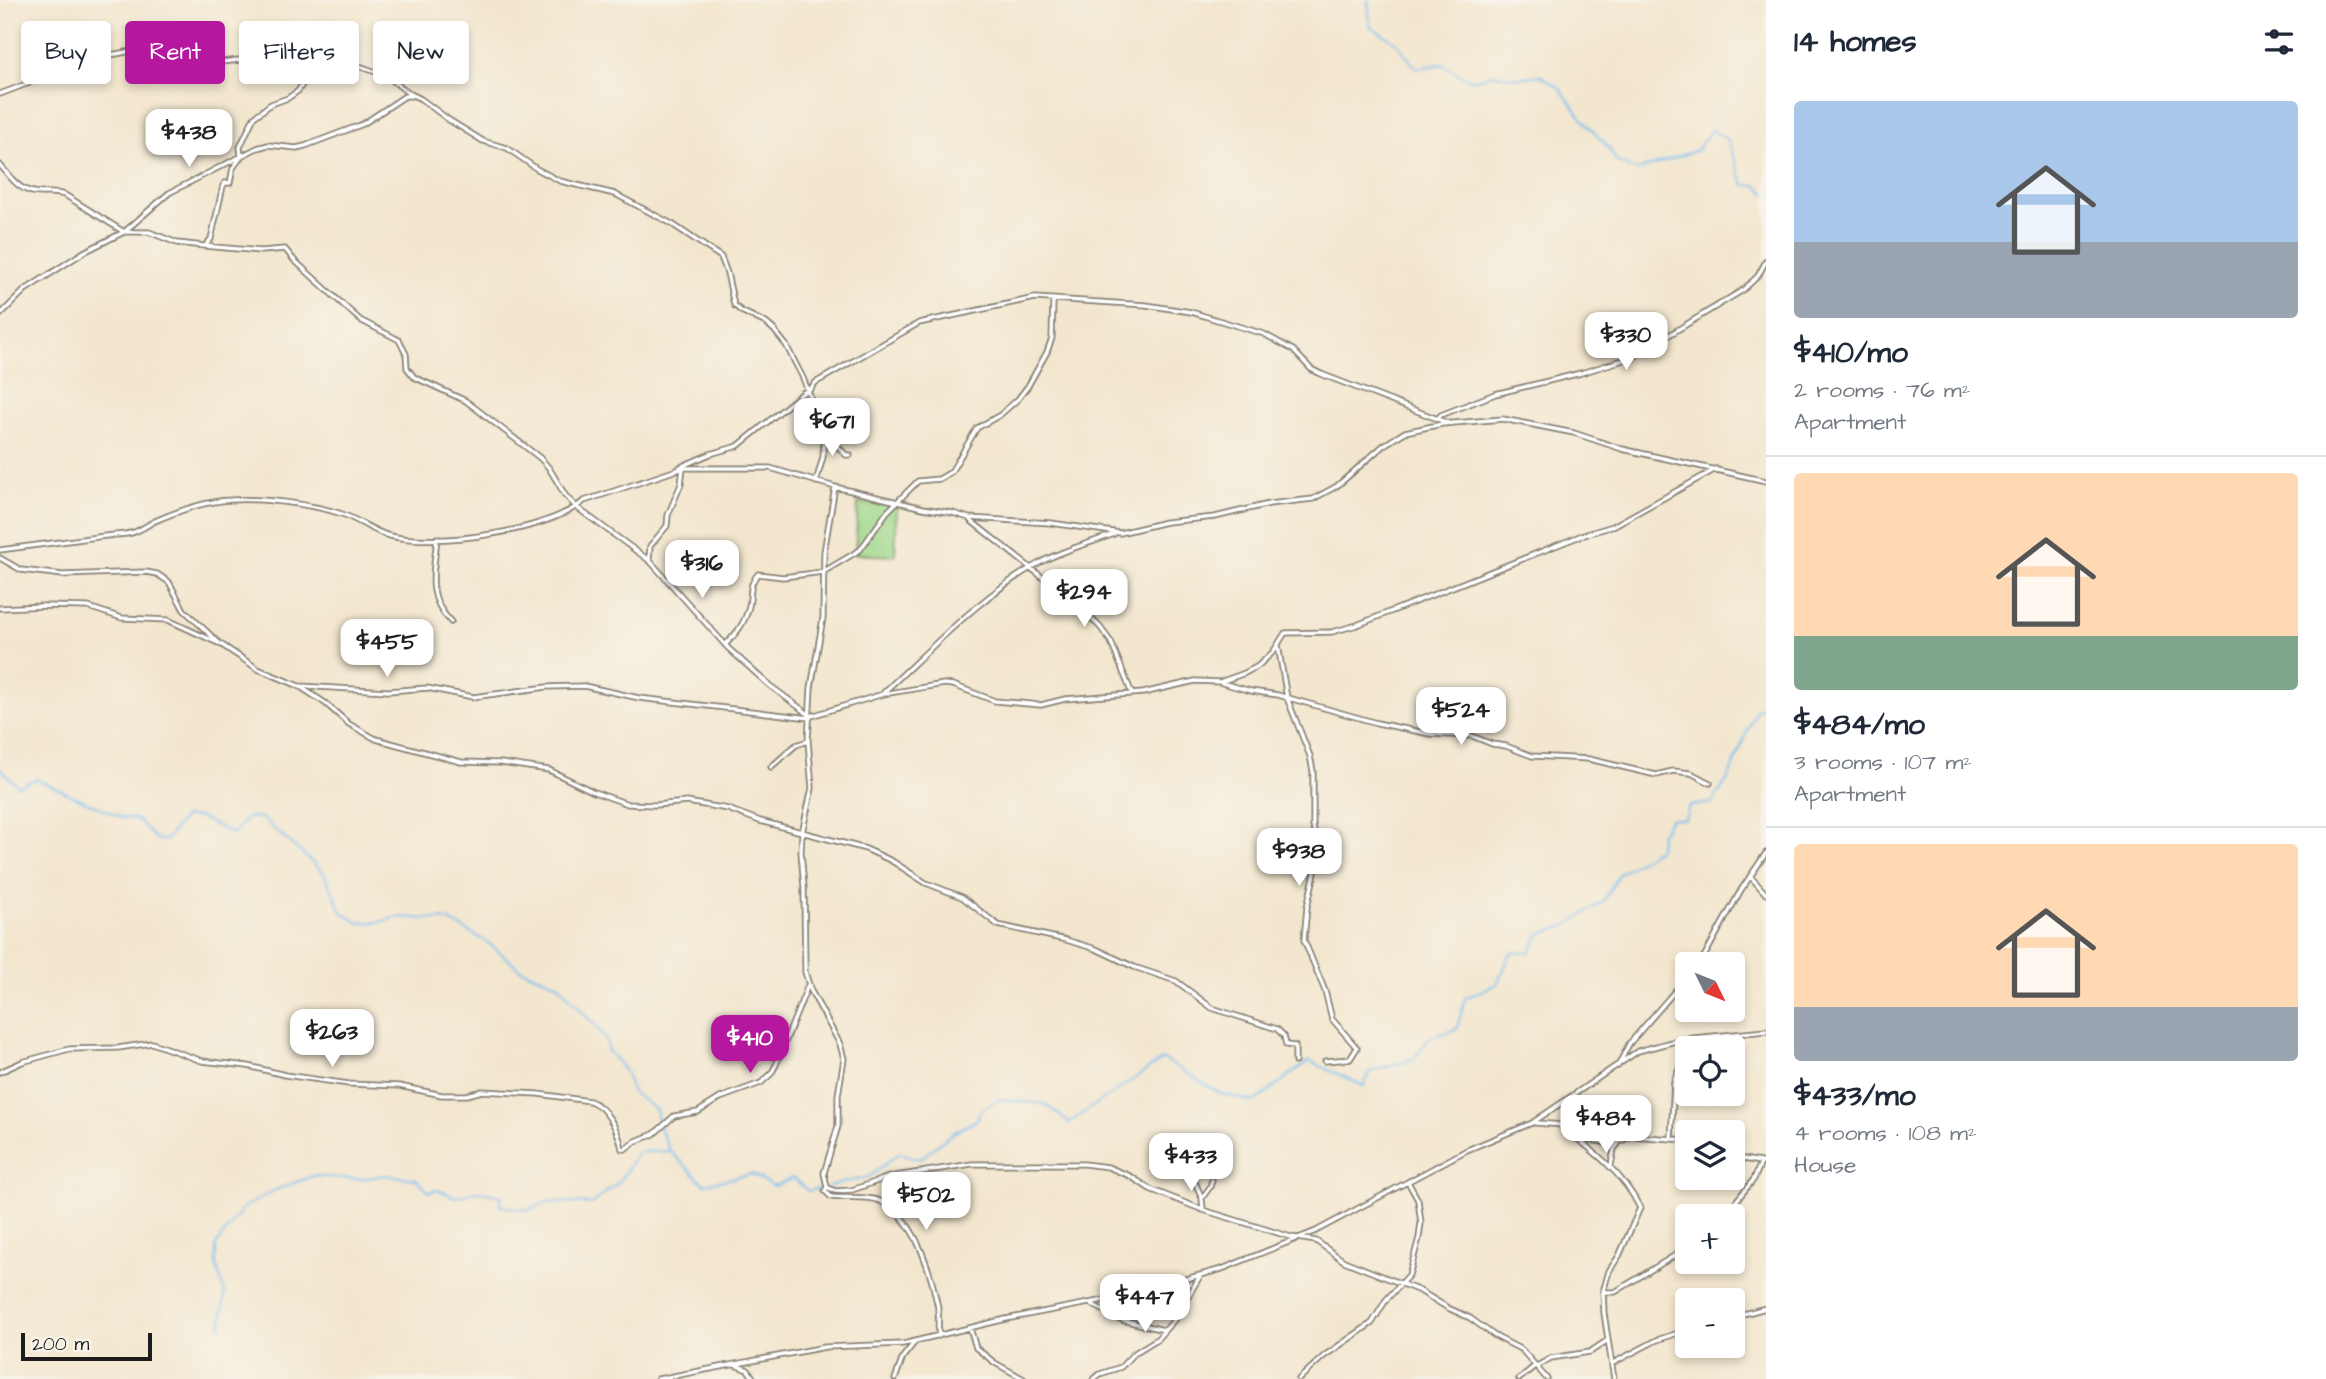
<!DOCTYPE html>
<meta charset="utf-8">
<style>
:root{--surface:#fff;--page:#f6f6f7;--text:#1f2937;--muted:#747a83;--line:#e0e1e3;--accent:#b5179e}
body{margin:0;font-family:"Architects Daughter",sans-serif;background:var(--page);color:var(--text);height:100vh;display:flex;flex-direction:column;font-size:26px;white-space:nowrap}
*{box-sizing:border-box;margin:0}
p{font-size:23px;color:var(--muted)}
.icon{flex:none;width:38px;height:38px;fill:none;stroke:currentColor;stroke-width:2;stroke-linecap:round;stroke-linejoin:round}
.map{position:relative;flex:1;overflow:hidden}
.panel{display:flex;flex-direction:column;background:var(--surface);width:560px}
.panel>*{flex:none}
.top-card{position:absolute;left:21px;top:21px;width:665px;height:63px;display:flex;gap:14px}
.needle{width:46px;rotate:133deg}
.fabs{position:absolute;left:1675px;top:952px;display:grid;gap:14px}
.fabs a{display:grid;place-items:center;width:70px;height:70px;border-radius:7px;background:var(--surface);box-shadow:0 4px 10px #0003;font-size:35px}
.scale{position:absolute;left:21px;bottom:18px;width:131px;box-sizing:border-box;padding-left:7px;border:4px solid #1c1c1c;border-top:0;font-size:19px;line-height:24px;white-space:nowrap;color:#1c1c1c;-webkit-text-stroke:5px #f7f3e8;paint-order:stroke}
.price{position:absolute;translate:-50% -60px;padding:0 16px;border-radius:14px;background:#fff;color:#222;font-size:23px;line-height:46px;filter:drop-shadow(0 2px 4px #0008)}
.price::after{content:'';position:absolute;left:50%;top:42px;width:21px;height:16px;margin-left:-10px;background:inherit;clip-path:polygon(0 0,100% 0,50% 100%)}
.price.active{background:var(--accent);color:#fff}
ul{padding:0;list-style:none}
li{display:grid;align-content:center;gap:14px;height:371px;padding:0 28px}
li+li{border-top:2px solid var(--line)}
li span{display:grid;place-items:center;height:217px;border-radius:7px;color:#555}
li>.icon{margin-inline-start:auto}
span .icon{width:126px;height:126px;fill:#fffc;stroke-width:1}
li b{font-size:30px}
h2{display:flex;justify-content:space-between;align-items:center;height:84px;padding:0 28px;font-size:30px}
.pill{padding:0 24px;border-radius:7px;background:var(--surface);box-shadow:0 4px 10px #0003;font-size:24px;line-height:63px}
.pill.active{background:var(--accent);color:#fff}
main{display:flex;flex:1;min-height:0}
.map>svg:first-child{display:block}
.pitch{fill:#9fd88b;stroke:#5e7a54;stroke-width:2}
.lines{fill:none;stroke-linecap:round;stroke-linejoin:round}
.stream{stroke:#78bef0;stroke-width:2}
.street-casing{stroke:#888175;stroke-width:7}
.street{stroke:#fff;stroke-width:3.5}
</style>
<main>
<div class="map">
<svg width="1766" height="1379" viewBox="0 0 1766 1379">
<rect width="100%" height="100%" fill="#f7f3e8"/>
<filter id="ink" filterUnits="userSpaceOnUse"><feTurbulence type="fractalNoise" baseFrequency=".0143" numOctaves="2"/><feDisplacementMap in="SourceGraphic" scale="14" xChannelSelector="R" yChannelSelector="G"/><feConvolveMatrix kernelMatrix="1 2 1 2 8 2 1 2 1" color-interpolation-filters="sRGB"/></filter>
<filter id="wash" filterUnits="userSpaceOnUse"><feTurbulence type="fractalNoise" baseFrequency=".00686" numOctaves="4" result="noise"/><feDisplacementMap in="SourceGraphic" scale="28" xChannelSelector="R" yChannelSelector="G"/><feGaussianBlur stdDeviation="1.57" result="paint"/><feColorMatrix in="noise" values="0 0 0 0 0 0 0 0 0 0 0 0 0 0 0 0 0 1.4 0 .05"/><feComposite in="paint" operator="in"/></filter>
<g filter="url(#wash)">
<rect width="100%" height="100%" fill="#f3e6ce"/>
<path class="pitch" d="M 858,503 L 897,505 L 895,556 L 855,554 Z"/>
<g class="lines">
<path class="stream" d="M 1368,0 L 1370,26 L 1396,42 L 1416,68 L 1442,64 L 1472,81 L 1493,74 L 1518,78 L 1540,75 L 1559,87 L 1587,125 L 1609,148 L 1616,161 L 1637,171 L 1697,150 L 1711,130 L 1727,139 L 1744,185 L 1758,186 L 1766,194
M 1766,678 L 1764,681 L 1766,704
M 0,768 L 18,786 L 36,779 L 123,818 L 136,819 L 157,840 L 166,840 L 184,817 L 199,817 L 233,834 L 248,817 L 262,818 L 324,873 L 342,912 L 359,923 L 380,922 L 399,917 L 448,920 L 487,942 L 520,969 L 558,984 L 605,1037 L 608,1051 L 625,1071 L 633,1093 L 656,1110 L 660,1129 L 670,1151
M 829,1186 L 869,1177 L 899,1153 L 920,1159 L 951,1134 L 977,1120 L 980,1111 L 999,1099 L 1045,1104 L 1069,1123 L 1163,1059 L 1221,1094 L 1254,1102 L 1309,1061 L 1364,1086 L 1369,1072 L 1414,1059 L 1429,1038 L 1457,1029 L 1465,998 L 1497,984 L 1511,953 L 1530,952 L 1539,934 L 1565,926 L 1603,902 L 1619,874 L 1659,848 L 1660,835 L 1670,819 L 1685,819 L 1689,806 L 1712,803 L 1728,779 L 1756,710 L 1766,706
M 221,1326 L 225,1293 L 216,1264 L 216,1245 L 243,1208 L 275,1190 L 313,1176 L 360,1179 L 385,1175 L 416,1179 L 429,1192 L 438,1190 L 456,1197 L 478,1191 L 501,1196 L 500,1206 L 527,1210 L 549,1202 L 592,1204 L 619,1182 L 638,1152 L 670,1151 L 704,1184 L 751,1174 L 774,1186 L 793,1178 L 808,1191 L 824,1188"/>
</g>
</g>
<g filter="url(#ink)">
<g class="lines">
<g class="street-casing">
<path id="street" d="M 0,94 L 29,83 L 42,75 L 45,70 L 68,60 L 116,54 L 157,46 L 168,47 L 213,63 L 257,58 L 302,58 L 318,63 L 348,62 L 387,76 L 407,92 L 421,99 L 449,120 L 483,141 L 507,148 L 537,169 L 560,181 L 615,194 L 672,224 L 721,257 L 727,273 L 734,305 L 741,311 L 766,323 L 774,330 L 786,345 L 803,378 L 824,432 L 823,457 L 816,482
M 0,165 C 13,180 20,193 42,193 C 50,193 57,192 65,195 L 124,232 L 149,232 L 177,243 L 204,246 L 261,251 L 285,249 L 294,260 L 360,320 L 399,340 L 406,354 L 407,368 L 414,377 L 466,401 L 540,458 L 549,468 L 565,495 L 576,507 L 650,561 L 728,648 L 769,685 L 811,716 L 883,694 L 944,684 L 953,685 L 995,701 L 1041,705 L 1065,699 L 1143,693 L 1195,681 L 1220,682 L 1245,673 L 1258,666 L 1273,652 L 1285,633 L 1332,632 L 1357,625 L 1580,536 L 1613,526 L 1716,469
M 206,245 L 211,239 L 223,186 L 225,183 L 230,183 L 233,168 L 241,157 L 240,147 L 254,117 L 271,104 L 288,98 L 298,91 L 317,62
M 0,315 L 25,290 L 84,252 L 124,232 L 169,193 L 257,148 L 268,145 L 296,148 L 305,146 L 363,124 L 405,96 L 411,96
M 1437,419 L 1441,415 L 1495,394 L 1581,373 L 1633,357 L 1743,290 L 1758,276 L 1766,261
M 826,434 L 846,455 L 850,455
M 680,467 L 710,454 L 738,446 L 804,392 L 808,392 L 815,383 L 919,323 L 1035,298 L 1146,305 L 1191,312 L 1264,334 L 1293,350 L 1311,369 L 1321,374 L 1448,423
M 835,487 L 824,552 L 823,618 L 811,688 L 808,741 L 812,788 L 802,833 L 801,852 L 804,887 L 805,972 L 811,991 L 840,1044 L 844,1059 L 838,1095 L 838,1126 L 824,1173 L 827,1187 L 835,1191 L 852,1190 L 889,1177 L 972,1164 L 1084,1164 L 1108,1167 L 1130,1176 L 1150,1189 L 1203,1210 L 1291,1237 L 1316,1241 L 1344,1261 L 1420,1291 L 1448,1308 L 1470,1318 L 1495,1336 L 1522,1350 L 1547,1379
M 970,520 L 1075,603 L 1100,627 L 1111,642 L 1132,694
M 437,538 C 434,572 425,595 451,622
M 0,550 C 35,545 70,541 105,536 C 114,535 123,535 131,533 C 140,531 147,525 155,521 C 178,511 206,501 231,500 C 262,498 312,504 342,514 C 359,520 372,531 390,536 C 437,547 547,532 584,501 L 683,468 L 770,468 L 835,487 L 923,508 L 953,513 L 969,518 L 1051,523 L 1120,533 L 1166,522 L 1215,517 L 1269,504 L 1313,499 L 1337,486 L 1384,445 L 1405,432 L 1442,424 L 1503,419 L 1574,433 L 1622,449 L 1766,481
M 0,558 L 21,570 L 63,575 L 146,572 L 157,574 L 169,582 L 184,610 L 219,643 L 258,669 L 299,686 L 388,691 L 427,688 L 473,697 L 547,687 L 584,686 L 639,698 L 810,718
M 649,561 L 650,546 L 667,526 L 668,515 L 681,484 L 683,468
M 0,608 L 44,606 L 88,607 L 122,618 L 168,620 L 218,643
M 725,645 C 737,633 745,623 749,606 C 752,593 748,585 758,574 L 783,577 L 823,572 L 860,550 L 887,512 L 918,481 L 939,479 L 951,472 L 977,428 L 1000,415 L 1018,399 L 1028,386 L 1047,352 L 1052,338 L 1053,300
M 1278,645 L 1287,698 L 1310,756 L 1313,771 L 1313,826 L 1317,844 L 1317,864 L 1307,907 L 1304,940 L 1325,991 L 1332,1019 L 1357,1048 L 1350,1059 L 1325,1061
M 1222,683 L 1251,691 L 1278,695 L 1377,723 L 1430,734 L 1472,736 L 1492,744 L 1506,746 L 1532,756 L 1589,759 L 1656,775 L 1673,771 L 1691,773 L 1710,783
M 299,686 L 325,703 L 349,724 L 376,739 L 461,762 L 501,763 L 549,770 L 594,792 L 628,804 L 656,805 L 687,802 L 728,809 L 760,821 L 866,849 L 892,861 L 926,883 L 962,897 L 998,925 L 1066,940 L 1096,949 L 1134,967 L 1176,981 L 1212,1008 L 1277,1029 L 1284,1036 L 1286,1045 L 1295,1046 L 1295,1062
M 884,692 C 934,646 983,593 1043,561 C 1066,549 1091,543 1114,534
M 771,767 L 796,745 L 808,741
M 1750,876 L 1766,894
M 1700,964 L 1741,890 L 1766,853
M 1618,1066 L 1629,1044 L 1687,977
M 0,1072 L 22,1062 L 69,1049 L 118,1048 L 152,1043 L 202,1061 L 248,1066 L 285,1075 L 349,1084 L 399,1086 L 442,1095 L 467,1095 L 482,1091 L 538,1094 L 590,1101 C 607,1107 619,1132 622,1149 L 625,1149 L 636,1141 L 654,1134 L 674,1116 L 698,1112 L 720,1098 L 761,1083 L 771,1074 L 776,1065 L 808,985
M 1535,1123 L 1579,1126 L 1579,1138 L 1615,1144 L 1631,1136 L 1687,1140
M 1559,1125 C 1590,1148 1623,1172 1640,1208 L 1619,1256 L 1609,1271 L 1603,1292 L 1604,1313 L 1614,1379
M 1671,1139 L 1674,1081 L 1687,1050
M 1732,1157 L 1766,1163
M 1611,1166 L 1614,1149 L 1618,1144
M 1194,1180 L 1202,1198
M 827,1187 L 825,1191 L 831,1197 C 846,1199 865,1195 880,1201 C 915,1216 930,1270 937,1303 C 940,1314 937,1325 939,1336
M 1203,1209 L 1202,1198 L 1210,1187 L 1212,1180
M 1724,1216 L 1754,1179 L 1761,1163
M 1604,1292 L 1615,1292 L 1687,1248
M 1091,1304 L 1122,1320 L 1164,1330
M 1732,1317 L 1766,1308
M 970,1328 L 976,1348 L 995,1363 L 1024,1379
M 1613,1363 L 1657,1340 L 1687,1330
M 735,1365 L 748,1370 L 754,1379
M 1537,1366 L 1551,1358 L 1590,1352 L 1608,1340
M 658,1379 L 825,1347 L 903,1344 L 1006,1319 L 1120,1297 L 1222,1269 L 1316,1231 L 1467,1150 L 1532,1123 L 1638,1051 L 1683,1039 L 1766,1031
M 895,1379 L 903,1357 L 914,1343
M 1094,1379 L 1100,1374 L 1121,1367 L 1133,1354 L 1157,1339 L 1175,1319 L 1200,1276
M 1299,1379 L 1324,1356 L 1372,1323 L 1386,1300 L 1409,1275 L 1419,1238 L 1421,1223 L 1418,1200 L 1408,1182
M 1519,1379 L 1536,1365"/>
</g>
<use href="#street" class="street"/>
</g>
</g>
</svg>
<div class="fabs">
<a><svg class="needle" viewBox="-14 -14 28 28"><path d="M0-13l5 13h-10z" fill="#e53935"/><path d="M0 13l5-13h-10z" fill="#747a83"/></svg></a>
<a><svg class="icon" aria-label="locate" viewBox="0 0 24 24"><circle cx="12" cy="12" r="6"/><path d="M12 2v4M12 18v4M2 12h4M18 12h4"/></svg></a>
<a><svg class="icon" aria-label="layers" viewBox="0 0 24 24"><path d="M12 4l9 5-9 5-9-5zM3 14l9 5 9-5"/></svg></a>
<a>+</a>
<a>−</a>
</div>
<div class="scale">200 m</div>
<b class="price" style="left:189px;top:169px">$438</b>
<b class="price" style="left:1626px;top:372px">$330</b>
<b class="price" style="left:832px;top:458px">$671</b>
<b class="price" style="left:702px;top:600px">$316</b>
<b class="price" style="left:1084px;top:629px">$294</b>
<b class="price" style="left:387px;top:679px">$455</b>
<b class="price" style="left:1461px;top:747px">$524</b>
<b class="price" style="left:1299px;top:888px">$938</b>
<b class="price" style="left:332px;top:1069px">$263</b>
<b class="price active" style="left:750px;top:1075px">$410</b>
<b class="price" style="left:1606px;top:1155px">$484</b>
<b class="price" style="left:1191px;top:1193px">$433</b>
<b class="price" style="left:926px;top:1232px">$502</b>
<b class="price" style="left:1145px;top:1334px">$447</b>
<div class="top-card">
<a class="pill">Buy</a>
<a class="pill active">Rent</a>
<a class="pill">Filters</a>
<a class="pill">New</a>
</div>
</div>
<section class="panel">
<h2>14 homes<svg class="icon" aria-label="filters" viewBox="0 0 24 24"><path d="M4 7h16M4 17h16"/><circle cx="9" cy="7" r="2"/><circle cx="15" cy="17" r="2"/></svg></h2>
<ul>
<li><span style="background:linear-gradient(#a9c7e8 65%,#9aa5b1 0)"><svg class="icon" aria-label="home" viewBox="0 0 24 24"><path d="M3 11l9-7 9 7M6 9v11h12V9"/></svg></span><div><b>$410/mo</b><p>2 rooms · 76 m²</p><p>Apartment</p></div></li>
<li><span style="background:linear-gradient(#ffd9b3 75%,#7fa58c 0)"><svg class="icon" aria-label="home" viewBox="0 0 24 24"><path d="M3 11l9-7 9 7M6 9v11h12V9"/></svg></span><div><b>$484/mo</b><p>3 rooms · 107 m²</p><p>Apartment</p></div></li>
<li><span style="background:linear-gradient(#ffd9b3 75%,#9aa5b1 0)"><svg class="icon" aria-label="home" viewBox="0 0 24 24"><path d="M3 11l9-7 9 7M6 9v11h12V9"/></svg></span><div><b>$433/mo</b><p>4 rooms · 108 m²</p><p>House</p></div></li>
</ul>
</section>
</main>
